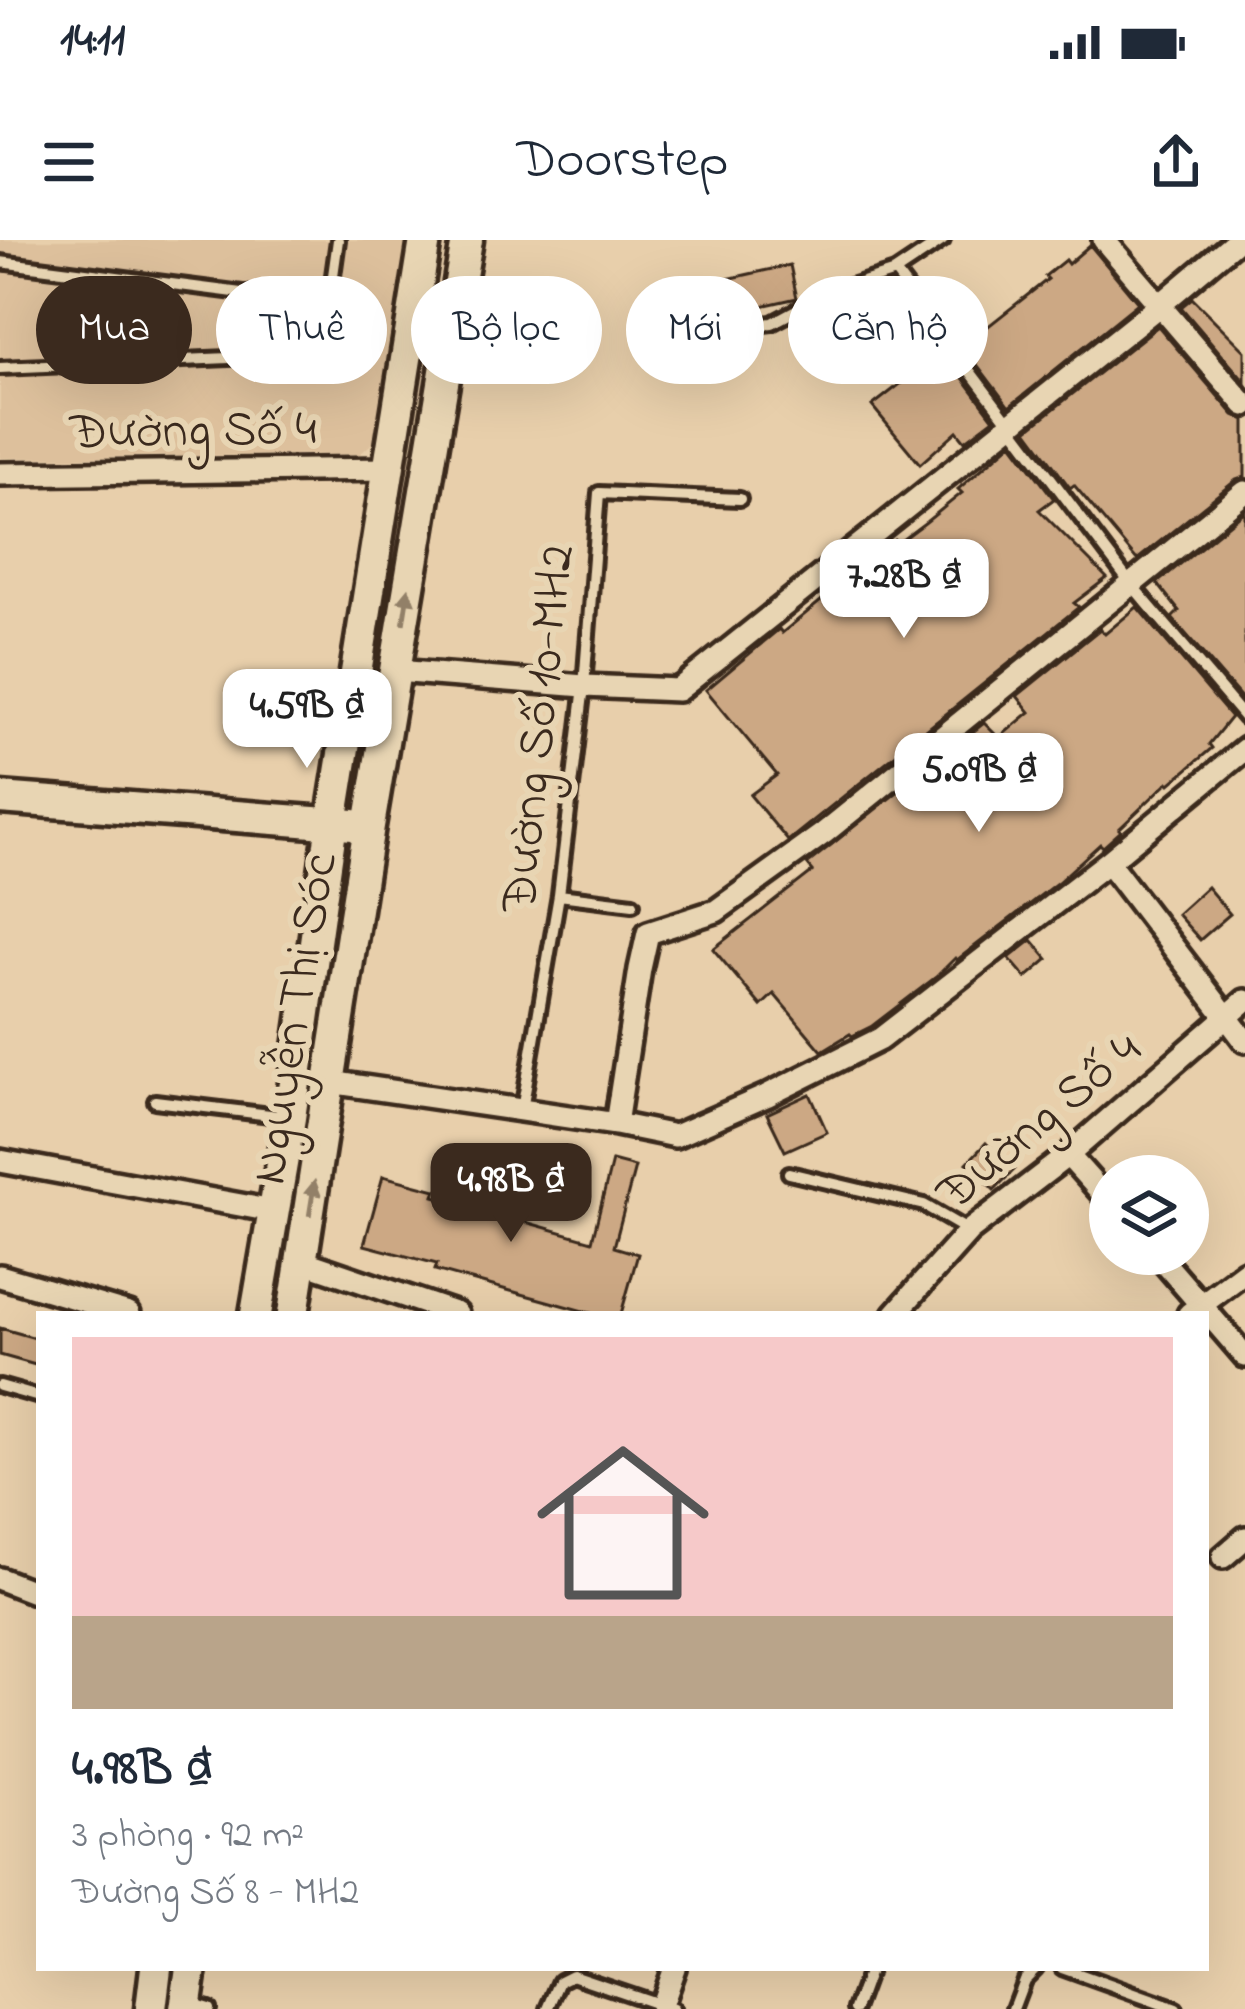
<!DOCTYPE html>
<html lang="vi">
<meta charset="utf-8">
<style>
:root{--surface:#fff;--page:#f6f6f7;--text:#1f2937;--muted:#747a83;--accent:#3b2a1e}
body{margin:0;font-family:"Indie Flower",sans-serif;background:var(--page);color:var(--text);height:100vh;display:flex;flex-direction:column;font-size:45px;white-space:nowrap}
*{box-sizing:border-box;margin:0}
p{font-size:39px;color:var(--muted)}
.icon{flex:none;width:66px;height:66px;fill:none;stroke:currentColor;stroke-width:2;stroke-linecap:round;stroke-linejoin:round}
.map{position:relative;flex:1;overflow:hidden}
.side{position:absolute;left:36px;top:1071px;width:1173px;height:660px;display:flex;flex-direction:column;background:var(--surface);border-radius:0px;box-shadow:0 12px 48px #0002}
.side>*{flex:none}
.banner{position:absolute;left:36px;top:36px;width:1173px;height:108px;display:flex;gap:24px}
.controls{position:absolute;left:1089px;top:915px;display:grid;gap:24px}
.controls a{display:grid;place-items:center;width:120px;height:120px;border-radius:50%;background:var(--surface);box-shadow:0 12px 48px #0002;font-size:60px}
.price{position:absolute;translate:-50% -102px;padding:0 27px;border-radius:24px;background:#fff;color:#222;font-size:39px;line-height:78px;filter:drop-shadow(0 3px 6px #0008)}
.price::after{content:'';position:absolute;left:50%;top:72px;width:36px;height:27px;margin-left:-18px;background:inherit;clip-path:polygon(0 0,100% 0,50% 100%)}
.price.selected{background:var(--accent);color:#fff}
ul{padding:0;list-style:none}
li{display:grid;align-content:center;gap:24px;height:636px;padding:0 36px}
li span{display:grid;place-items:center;height:372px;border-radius:0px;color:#555}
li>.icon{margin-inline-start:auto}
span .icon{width:216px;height:216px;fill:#fffc;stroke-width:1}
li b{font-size:51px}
.tag{padding:0 42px;border-radius:54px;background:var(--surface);box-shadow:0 12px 48px #0002;font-size:42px;line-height:108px}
.tag.selected{background:var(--accent);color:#fff}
.status{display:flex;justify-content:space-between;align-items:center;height:84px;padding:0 60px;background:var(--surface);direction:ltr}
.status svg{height:33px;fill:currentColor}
header{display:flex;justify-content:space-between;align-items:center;height:156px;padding:0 36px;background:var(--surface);font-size:54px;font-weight:600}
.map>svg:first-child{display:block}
.built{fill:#ddc09c}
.building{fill:#cca884;stroke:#3b2a1e;stroke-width:3}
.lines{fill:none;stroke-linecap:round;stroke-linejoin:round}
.lane-casing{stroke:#3b2a1e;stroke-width:20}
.street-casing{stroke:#3b2a1e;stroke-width:30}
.secondary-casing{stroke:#3b2a1e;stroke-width:39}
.lane{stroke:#e8d5b3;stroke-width:10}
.street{stroke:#e8d5b3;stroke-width:21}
.secondary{stroke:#e8d5b3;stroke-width:30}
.oneway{fill:#928068}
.labels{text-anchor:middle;stroke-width:12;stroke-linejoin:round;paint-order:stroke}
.street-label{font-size:51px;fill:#3b2a1e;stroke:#e8d5b3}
</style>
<div class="status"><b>14:11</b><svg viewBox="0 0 49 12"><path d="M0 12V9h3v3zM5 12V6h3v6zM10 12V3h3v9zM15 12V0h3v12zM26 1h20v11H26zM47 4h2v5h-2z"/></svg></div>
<header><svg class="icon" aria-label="menu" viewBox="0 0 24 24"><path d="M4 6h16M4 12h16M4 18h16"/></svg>Doorstep<svg class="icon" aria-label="share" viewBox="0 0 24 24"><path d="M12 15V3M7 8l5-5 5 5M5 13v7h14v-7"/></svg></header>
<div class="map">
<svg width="1245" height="1769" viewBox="0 0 1245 1769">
<rect width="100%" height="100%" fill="#e8cfab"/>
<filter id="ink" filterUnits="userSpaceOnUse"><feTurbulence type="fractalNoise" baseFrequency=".00833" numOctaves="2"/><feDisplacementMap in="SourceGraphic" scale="24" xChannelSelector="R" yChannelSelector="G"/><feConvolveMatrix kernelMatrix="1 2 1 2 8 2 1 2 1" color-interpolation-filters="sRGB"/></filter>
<g filter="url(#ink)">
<path class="built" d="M 0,0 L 408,0 L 378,198 L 360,214 L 0,218 Z"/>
<path class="building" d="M 1090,5 L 1138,63 L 1009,167 L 963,106 L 1048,39 L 1045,36 L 1065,20 L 1068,24 Z
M 790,25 L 797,58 L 703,79 L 696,46 Z
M 1192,58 L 1245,111 L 1245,142 L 1181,67 Z
M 1158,86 L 1234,175 L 1245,180 L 1245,237 L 1236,240 L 1137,320 L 1074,245 L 1070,248 L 1027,190 Z
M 940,113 L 945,120 L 948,118 L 994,179 L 965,201 L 957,191 L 920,224 L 872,166 Z
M 1012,203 L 1054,259 L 1039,270 L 1107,338 L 1074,363 L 1079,367 L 788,601 L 750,555 L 777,535 L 706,450 L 779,389 L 782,393 L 895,300 L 898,303 L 926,282 L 962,253 L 958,249 Z
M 1245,271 L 1245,460 L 1244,461 L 1172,378 L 1179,371 L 1157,343 Z
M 1137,367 L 1231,477 L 1209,504 L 1212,508 L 1170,544 L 1168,542 L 1119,589 L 1121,591 L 1103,607 L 1100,604 L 1058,642 L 957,720 L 955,718 L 936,737 L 872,786 L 852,796 L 850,794 L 822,811 L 774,754 L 761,766 L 713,709 L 813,631 L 807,624 L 984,483 L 999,498 L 1030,472 L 1017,456 L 1100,389 L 1105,394 Z
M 1207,647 L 1230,674 L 1200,700 L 1177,674 Z
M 1032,700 L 1048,719 L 1026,738 L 1009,718 Z
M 810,854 L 827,892 L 785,911 L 767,874 Z
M 986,903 L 1014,930 L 994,950 L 967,923 Z
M 612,921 L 635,927 L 614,1007 L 638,1014 L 621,1074 L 594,1074 L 435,1030 L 437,1024 L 364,1005 L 383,936 L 436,950 L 434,956 L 592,1001 Z
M 0,1088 L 39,1099 L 39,1126 L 0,1115 Z"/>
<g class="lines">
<g class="lane-casing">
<path id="lane" d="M 0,22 L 328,64
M 895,32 L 943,0
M 737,87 L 772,83 L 828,53 L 895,32 L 1130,343 L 1245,478
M 0,128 L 322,114 L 338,0
M 559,655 L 633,664
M 155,861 L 287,877
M 522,870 L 559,655 L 584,446 L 599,253 L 740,259
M 789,933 L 924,965 L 969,991
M 0,1146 L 39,1157
M 1062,1728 L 1176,1769
M 189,1763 L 209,1769
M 548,1769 L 560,1741 L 572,1735 L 673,1769
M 855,1769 L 870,1728
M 1013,1769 L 1024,1740 L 1036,1728"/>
</g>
<g class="street-casing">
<path id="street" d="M 1104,0 L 1245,165
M 0,234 L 388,229
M 396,431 L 584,446 L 678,450 L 1160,65 L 1237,0
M 1108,622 L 1245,801
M 330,842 L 616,884 L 675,896 L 766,856 L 880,799 L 1108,622 L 1245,509
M 616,884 L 640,729 L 648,693 L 716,671 L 824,593 L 1245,252
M 1068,915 L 1110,962
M 0,921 L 273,971
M 1157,1014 L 1245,1116
M 302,1021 L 457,1074
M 0,1036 L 129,1074
M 895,1074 L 969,991 L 1068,915 L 1245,761
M 1189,1074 L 1245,1032
M 1223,1317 L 1245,1298
M 0,1339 L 39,1354
M 661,1765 L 674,1728"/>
</g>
<g class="secondary-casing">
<path id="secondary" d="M 0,558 L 353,585
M 256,1074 L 290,878 L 332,583 L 425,0
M 293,1074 L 369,586 L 467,0
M 151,1769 L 156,1728
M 185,1769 L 191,1728"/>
</g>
<use href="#lane" class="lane"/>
<use href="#street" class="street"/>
<use href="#secondary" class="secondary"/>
</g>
<defs><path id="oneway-solid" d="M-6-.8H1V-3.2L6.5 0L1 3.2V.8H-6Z" transform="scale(3)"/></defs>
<g class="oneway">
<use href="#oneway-solid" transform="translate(406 366) rotate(-81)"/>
<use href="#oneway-solid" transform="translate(312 958) rotate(-81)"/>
</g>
</g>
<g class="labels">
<g class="street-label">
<text transform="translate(193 187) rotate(-1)" y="18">Đường Số 4</text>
<text transform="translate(535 488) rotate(-84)" y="18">Đường Số 10-MH2</text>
<text transform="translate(291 778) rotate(-81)" y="18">Nguyễn Thị Sóc</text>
<text transform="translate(1037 879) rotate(-40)" y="18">Đường Số 4</text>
</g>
</g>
</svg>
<div class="controls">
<a><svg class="icon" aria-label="layers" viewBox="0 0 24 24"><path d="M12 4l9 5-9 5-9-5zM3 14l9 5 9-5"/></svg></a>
</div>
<b class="price" style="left:904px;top:401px">7.28B ₫</b>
<b class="price" style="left:307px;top:531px">4.59B ₫</b>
<b class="price" style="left:979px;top:595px">5.09B ₫</b>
<b class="price selected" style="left:511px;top:1005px">4.98B ₫</b>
<div class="banner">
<a class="tag selected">Mua</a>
<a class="tag">Thuê</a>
<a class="tag">Bộ lọc</a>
<a class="tag">Mới</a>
<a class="tag">Căn hộ</a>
</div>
<section class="side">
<ul>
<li><span style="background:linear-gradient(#f6c9c9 75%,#b9a48a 0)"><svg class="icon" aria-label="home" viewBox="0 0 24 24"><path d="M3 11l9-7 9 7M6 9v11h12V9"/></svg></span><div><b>4.98B ₫</b><p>3 phòng · 92 m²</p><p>Đường Số 8 - MH2</p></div></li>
</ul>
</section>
</div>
